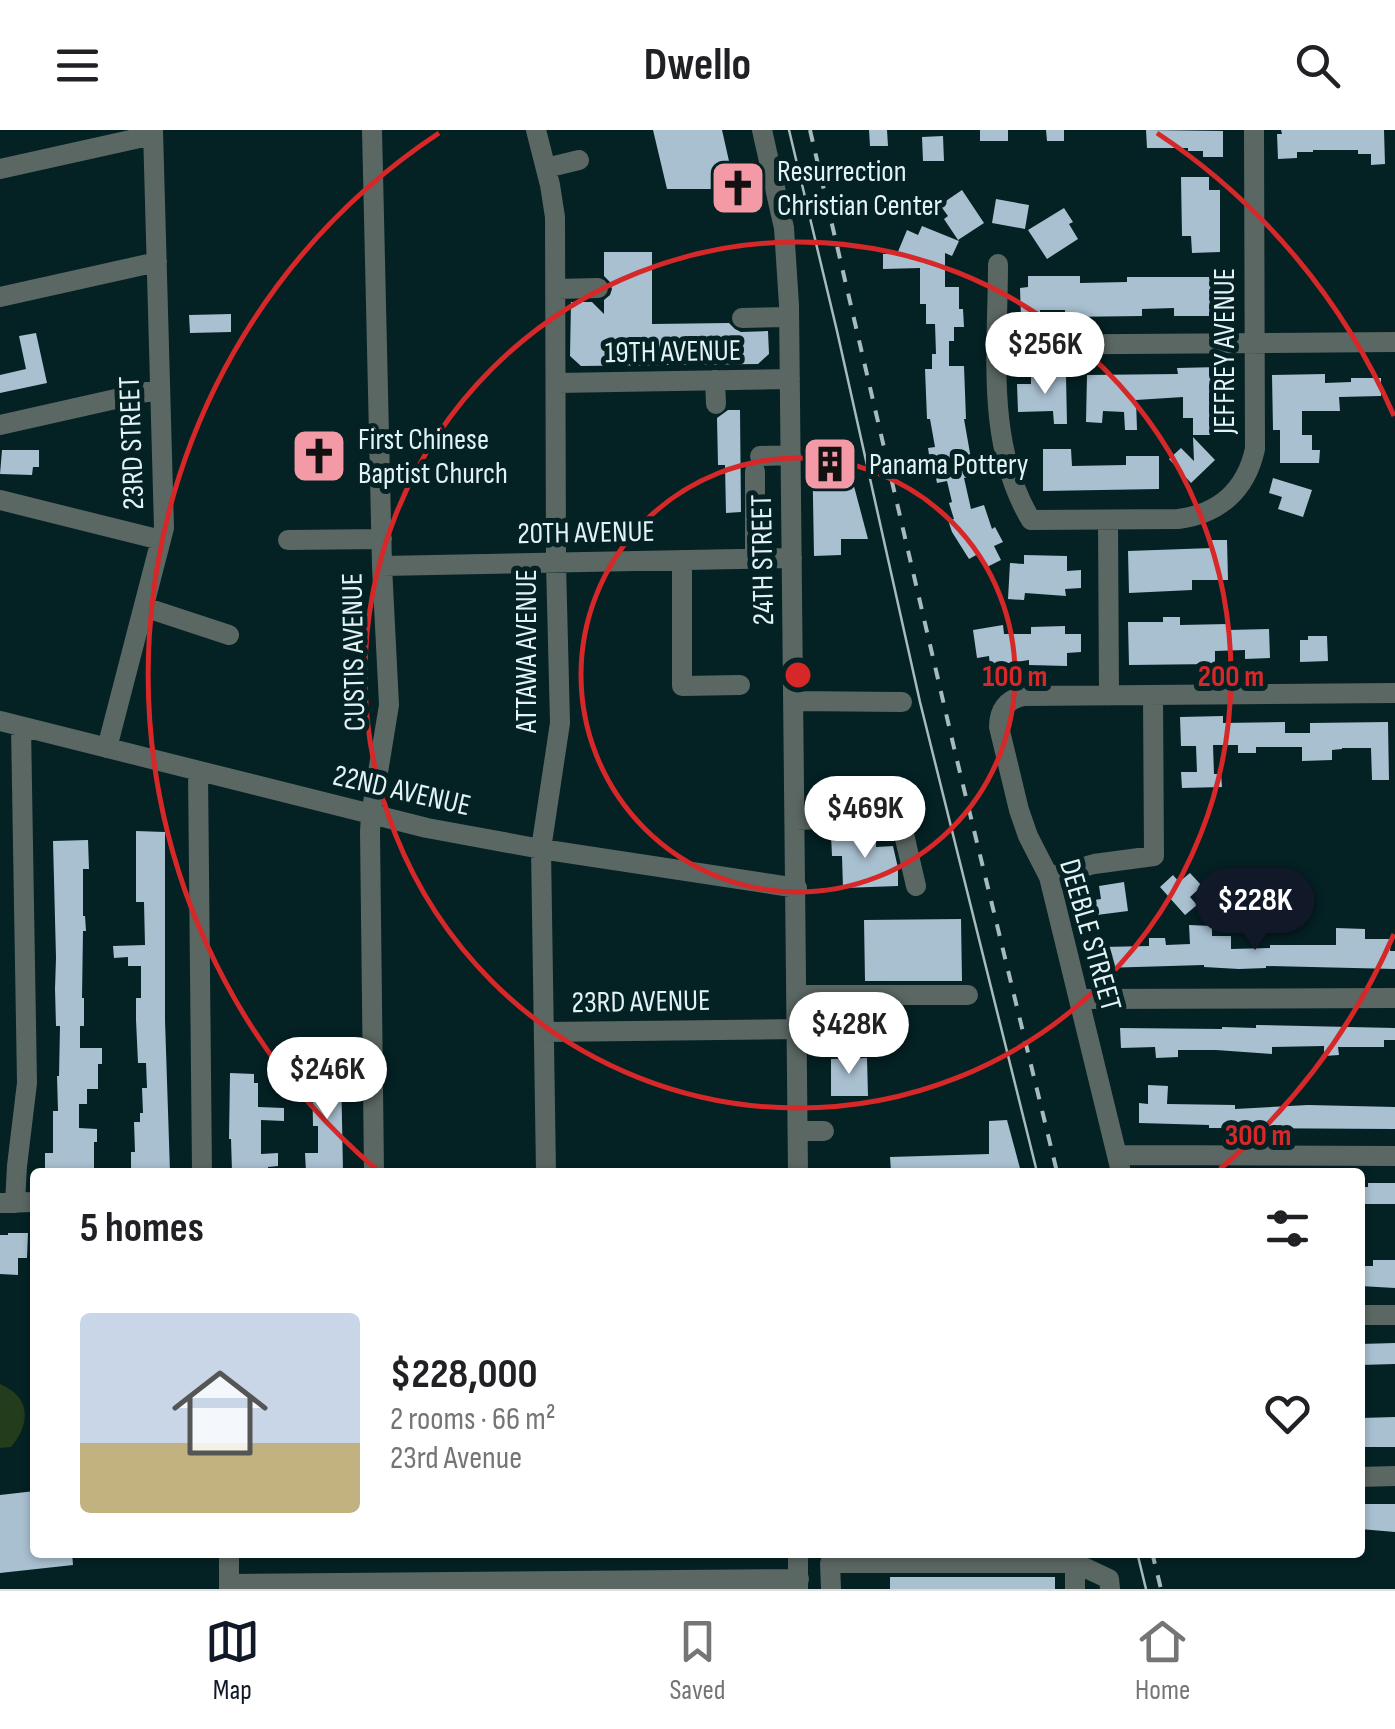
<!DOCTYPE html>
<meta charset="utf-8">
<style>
:root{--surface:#fff;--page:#f6f6f6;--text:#202124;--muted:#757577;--line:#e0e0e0;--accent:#111827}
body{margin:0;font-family:"Sofia Sans Condensed",sans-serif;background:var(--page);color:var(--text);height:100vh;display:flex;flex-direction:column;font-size:38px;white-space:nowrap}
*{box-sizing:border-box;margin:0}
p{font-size:32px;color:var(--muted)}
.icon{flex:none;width:55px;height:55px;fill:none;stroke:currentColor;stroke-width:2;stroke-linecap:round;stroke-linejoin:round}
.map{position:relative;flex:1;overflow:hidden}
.details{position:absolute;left:30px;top:1038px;width:1335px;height:390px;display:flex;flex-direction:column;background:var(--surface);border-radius:10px;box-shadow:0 2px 8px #0004}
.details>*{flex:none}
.price{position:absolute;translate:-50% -85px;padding:0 22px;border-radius:35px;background:#fff;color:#222;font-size:32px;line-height:65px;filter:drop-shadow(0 2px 5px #0008)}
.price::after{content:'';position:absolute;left:50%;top:60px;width:30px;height:22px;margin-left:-15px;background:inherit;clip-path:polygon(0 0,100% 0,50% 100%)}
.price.selected{background:var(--accent);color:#fff}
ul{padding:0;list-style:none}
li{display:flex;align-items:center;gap:30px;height:250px;padding:0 50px}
li span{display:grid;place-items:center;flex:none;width:280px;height:200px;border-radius:10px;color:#555}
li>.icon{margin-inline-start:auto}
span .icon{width:120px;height:120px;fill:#fffc;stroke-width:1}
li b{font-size:42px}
h2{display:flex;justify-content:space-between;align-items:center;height:120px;padding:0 50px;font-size:42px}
header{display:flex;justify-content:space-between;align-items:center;height:130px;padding:0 50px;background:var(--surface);font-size:45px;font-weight:700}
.dock{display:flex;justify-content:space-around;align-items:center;height:140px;border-top:2px solid var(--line);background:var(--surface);font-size:28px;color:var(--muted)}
.dock a{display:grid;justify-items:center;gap:5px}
.dock .selected{color:var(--accent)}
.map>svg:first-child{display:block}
.green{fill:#233c1c}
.building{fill:#a9c0d1}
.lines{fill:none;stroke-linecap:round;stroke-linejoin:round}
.minor{stroke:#5b6763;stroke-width:20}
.tram{stroke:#a7bbbd;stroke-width:2.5}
.rail{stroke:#a7bbbd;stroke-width:4;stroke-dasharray:12 12;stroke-linecap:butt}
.ring{fill:none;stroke:#d62828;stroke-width:5}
.labels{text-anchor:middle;stroke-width:10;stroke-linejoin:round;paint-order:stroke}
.poi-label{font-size:30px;fill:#e3f3f5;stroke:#042124;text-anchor:start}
.street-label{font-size:30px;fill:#e3f3f5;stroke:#042124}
.centre{fill:#d62828;stroke:#042124;stroke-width:5}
.ring-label{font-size:30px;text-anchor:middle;font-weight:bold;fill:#d62828;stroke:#042124;stroke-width:10;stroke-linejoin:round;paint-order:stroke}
</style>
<header><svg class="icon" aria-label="menu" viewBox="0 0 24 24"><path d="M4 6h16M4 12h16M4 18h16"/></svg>Dwello<svg class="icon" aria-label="search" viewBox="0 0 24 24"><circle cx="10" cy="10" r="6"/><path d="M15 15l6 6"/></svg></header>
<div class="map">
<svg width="1395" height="1459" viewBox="0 0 1395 1459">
<rect width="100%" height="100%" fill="#042124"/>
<path class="green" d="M 0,1254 C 31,1267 31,1293 11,1317 L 0,1318 Z"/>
<path class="building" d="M 653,0 L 722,0 L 729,31 L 733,31 L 739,59 L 667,59 Z
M 869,0 L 887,0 L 888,16 L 870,16 Z
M 980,0 L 1008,0 L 1008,11 L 980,11 Z
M 1046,0 L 1064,0 L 1064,11 L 1047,11 Z
M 1146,0 L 1223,1 L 1223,27 L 1203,27 L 1203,21 L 1188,21 L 1188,18 L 1147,18 Z
M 1281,0 L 1384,0 L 1385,34 L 1371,35 L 1371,24 L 1358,24 L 1358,20 L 1313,20 L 1313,22 L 1297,22 L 1297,28 L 1278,29 L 1277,4 L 1282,4 Z
M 943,6 L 944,31 L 923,31 L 922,7 Z
M 1181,47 L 1209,47 L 1209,60 L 1220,60 L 1220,122 L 1192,123 L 1191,106 L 1182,106 Z
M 962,60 L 984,93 L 958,110 L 944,89 L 948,86 L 940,75 Z
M 996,69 L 1029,75 L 1025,99 L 992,93 Z
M 1064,78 L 1073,92 L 1069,94 L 1078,109 L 1047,129 L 1028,100 Z
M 922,96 L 959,111 L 952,126 L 945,123 L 945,157 L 959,157 L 959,179 L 963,179 L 964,197 L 954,197 L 954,211 L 949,211 L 949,236 L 964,236 L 966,289 L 964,289 L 974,346 L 964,348 L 971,379 L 984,375 L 992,399 L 995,397 L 1003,412 L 994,416 L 1001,430 L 985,438 L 978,424 L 969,429 L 952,402 L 948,390 L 954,389 L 949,373 L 952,372 L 947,351 L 937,353 L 932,330 L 930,331 L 928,318 L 935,317 L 930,289 L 927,289 L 925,239 L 932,239 L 932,224 L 936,224 L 935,194 L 926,194 L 926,174 L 920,174 L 920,138 L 883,139 L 883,124 L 897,124 L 907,100 L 918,105 Z
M 604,122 L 652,122 L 652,194 L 729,193 L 735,199 L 741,202 L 768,201 L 769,224 L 758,234 L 581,236 L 570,226 L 571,172 L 592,172 L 604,184 L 604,170 L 610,165 L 612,159 L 610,152 L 604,146 Z
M 1028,146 L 1080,146 L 1080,153 L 1127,152 L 1127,147 L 1211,147 L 1211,154 L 1227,154 L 1227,171 L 1214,171 L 1214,186 L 1174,186 L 1174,178 L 1142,179 L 1142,186 L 1065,187 L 1065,180 L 1040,180 L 1040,188 L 1021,189 L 1020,158 L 1028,157 Z
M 231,184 L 231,202 L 190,203 L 189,185 Z
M 36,203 L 47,253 L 0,263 L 0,245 L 26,239 L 19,206 Z
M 1220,237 L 1221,290 L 1210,291 L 1210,305 L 1193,305 L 1193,288 L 1183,288 L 1183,267 L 1136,270 L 1137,300 L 1125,300 L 1124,282 L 1103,281 L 1102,293 L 1086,292 L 1087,245 L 1178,244 L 1177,238 Z
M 1325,244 L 1325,253 L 1351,252 L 1351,248 L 1381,248 L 1381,266 L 1339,267 L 1340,281 L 1302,281 L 1302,305 L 1312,305 L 1312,320 L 1320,320 L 1319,333 L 1280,333 L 1280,300 L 1273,300 L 1272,245 Z
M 1031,246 L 1066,246 L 1067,294 L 1054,294 L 1053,281 L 1018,282 L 1017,254 L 1031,254 Z
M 728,280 L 740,280 L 741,382 L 726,383 L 725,335 L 718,335 L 717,288 Z
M 1193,307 L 1215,330 L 1191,353 L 1169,329 L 1181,318 L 1194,331 Z
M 842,311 L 868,409 L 841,409 L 841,425 L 814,426 L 812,312 Z
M 1043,319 L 1071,319 L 1072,336 L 1126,335 L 1126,326 L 1159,326 L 1159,359 L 1043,361 Z
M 2,320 L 39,320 L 39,337 L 33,337 L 32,345 L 0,344 Z
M 1273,348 L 1312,360 L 1303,387 L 1278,379 L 1282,367 L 1269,363 Z
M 1212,410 L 1227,410 L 1228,450 L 1192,450 L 1192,460 L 1129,463 L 1128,421 L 1212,418 Z
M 1024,425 L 1067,426 L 1067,441 L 1081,440 L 1081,458 L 1065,459 L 1066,466 L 1025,463 L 1024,470 L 1008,469 L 1010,433 L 1024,434 Z
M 1163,487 L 1180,487 L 1180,495 L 1228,494 L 1228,500 L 1269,499 L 1270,528 L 1245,529 L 1245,520 L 1215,521 L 1215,534 L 1129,535 L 1128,492 L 1163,492 Z
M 1003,495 L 1004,504 L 1031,504 L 1031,497 L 1065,496 L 1065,504 L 1081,504 L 1081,522 L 1067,523 L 1067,536 L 1029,535 L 1029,530 L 990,536 L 989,526 L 977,528 L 973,500 Z
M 1308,506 L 1327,506 L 1328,531 L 1300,532 L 1300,510 L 1308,510 Z
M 1223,586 L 1223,593 L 1285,592 L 1285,603 L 1310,603 L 1310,593 L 1388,592 L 1389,650 L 1372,650 L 1371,618 L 1342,618 L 1342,619 L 1332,620 L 1332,630 L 1302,631 L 1302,617 L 1256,617 L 1256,623 L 1238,623 L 1238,615 L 1213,615 L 1214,644 L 1221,644 L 1222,657 L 1182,658 L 1181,642 L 1197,642 L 1196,616 L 1181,616 L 1180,587 Z
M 136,701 L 165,702 L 165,890 L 170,1042 L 131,1042 L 131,1022 L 135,1022 L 134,992 L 140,992 L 140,983 L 143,983 L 142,958 L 147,958 L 146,933 L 138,933 L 136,890 L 136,868 L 141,868 L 141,836 L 128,836 L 128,827 L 114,828 L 113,816 L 145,815 L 144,772 L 136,772 Z
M 876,704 L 876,717 L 893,716 L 898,738 L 898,756 L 843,758 L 842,726 L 832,726 L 831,705 Z
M 88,710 L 89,739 L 83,739 L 83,786 L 85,786 L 86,801 L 83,801 L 82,868 L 84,868 L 84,896 L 80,896 L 80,918 L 102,918 L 102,934 L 98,934 L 98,959 L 87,959 L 87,974 L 79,974 L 79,998 L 97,999 L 97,1012 L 94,1012 L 94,1042 L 45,1042 L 45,1023 L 53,1023 L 53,981 L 58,981 L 57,946 L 59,946 L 60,896 L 56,896 L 55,859 L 56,828 L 53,711 Z
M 1190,743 L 1202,756 L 1190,767 L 1197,775 L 1185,785 L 1160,757 L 1173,745 L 1179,752 Z
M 1124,752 L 1128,781 L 1089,786 L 1087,771 L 1101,769 L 1099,756 Z
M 961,789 L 962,851 L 865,851 L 864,790 Z
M 1189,795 L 1212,796 L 1212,806 L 1231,806 L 1231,819 L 1270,818 L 1270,815 L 1336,815 L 1336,798 L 1365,799 L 1365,809 L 1391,809 L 1390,821 L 1395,821 L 1395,839 L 1266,836 L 1266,838 L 1239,839 L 1204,837 L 1204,835 L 1102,838 L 1102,817 L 1149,816 L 1149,808 L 1165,808 L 1166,815 L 1190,814 Z
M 1256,895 L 1395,898 L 1395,910 L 1384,910 L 1384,917 L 1338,917 L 1339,925 L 1324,926 L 1324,916 L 1272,917 L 1272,924 L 1216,920 L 1178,920 L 1178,927 L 1156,928 L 1155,917 L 1121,918 L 1120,898 L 1222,899 L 1222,897 L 1256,898 Z
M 867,928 L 868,966 L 831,966 L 831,929 Z
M 341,938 L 343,1042 L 306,1042 L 305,1023 L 318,1023 L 318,996 L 313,996 L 312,939 Z
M 230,943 L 254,944 L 254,953 L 258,953 L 258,977 L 284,978 L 284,991 L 261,990 L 261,1024 L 278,1023 L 278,1036 L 268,1037 L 268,1042 L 232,1042 L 231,1009 L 229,1009 Z
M 1148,955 L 1168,956 L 1167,974 L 1235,975 L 1235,979 L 1308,975 L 1395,977 L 1395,999 L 1209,998 L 1209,995 L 1139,993 L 1139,973 L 1148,974 Z
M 1007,990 L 1021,1042 L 891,1042 L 890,1027 L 989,1024 L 989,991 Z
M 1368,1053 L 1395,1053 L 1395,1074 L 1360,1074 L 1360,1057 L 1368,1057 Z
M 8,1103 L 28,1103 L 27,1128 L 18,1128 L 18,1145 L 0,1144 L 0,1105 L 8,1105 Z
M 1373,1130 L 1395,1130 L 1395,1158 L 1360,1156 L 1360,1136 L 1373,1136 Z
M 1395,1213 L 1395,1234 L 1360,1235 L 1360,1214 Z
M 1395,1287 L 1395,1317 L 1360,1317 L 1360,1288 Z
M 35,1361 L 35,1422 L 72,1422 L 73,1435 L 0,1443 L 0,1365 Z
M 1360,1374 L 1395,1374 L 1395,1402 L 1360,1399 Z
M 890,1447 L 1055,1447 L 1055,1459 L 890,1459 Z"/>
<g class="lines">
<path class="minor" d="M 372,0 L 382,436 L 389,575 L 371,685 L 370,702 L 374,1042
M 536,0 L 550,55 L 555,87 L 556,433 L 560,593 L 541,719 L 546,1042
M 762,0 L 784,98 L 789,175 L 798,1042
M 546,38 L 579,30
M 0,39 L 153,5
M 998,134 C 998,220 985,314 1031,390 L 1178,389 C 1219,384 1246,360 1255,319 L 1254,0
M 556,159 L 598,158
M 0,167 L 157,132
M 742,188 L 789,187
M 998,215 L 1395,212
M 715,250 L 716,274
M 557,253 L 790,249
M 0,295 L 160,259
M 760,326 L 791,325
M 755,341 L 755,428
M 0,370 L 161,410
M 1108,390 L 1109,566
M 288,410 L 382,409
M 682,430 L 682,556 L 740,555
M 382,436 L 792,428
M 144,477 L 229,505
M 793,571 L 902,572
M 0,591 L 427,698 L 541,719 L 797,758
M 107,618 L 164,398 L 153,0
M 198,641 L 202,1042
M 795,690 L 900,687 L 916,756
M 1049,747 L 1094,734 L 1154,726 L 1153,565
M 797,865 L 968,865
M 1079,869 L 1395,868
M 545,902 L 797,899
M 798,1001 L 824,1001
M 1117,1025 L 1395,1026
M 1121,1042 L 1049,747 L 1028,706 L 1019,680 L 999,597 C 999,580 1007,569 1024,566 L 1395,563
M 0,1073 L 35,1072
M 15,1073 L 17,1036 L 27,953 L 21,596
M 1360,1185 L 1395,1185
M 1360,1347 L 1395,1346
M 229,1422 L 229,1459
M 798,1422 L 798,1459
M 1075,1433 L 1075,1459
M 229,1454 L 799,1449
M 831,1459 L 830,1433 L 1075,1433 L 1109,1449 L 1110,1459"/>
<path class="tram" d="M 789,0 L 837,201 L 920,572 L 1037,1042
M 1137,1422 L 1146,1459"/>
<path class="rail" d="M 810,0 L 955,622 L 1057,1042
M 1152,1422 L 1161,1459"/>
</g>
<g class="ring">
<circle cx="798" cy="545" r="217"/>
<circle cx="798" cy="545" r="433"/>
<path d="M1394 804A650 650 0 0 1 1220 1039M376 1039A650 650 0 0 1 439 3M1157 3A650 650 0 0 1 1394 286"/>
</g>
<defs>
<g id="church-square" transform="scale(2.875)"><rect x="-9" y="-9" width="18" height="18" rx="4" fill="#f49aa6" stroke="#042124"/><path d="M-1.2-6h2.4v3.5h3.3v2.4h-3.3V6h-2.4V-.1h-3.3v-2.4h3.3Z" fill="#111"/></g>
<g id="building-square" transform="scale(2.875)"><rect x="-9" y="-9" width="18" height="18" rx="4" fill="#f49aa6" stroke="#042124"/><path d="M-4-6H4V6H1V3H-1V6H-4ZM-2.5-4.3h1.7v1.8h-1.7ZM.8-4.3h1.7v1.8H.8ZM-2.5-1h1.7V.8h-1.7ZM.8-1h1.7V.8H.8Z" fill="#111"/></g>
</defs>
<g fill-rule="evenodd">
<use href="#church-square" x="738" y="58"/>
<use href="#church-square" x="319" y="326"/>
<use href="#building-square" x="830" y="334"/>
</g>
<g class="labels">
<g class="poi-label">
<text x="777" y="51">Resurrection<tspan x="777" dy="34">Christian Center</tspan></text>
<text x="358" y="319">First Chinese<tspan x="358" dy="34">Baptist Church</tspan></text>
<text x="869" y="344">Panama Pottery</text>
</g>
<g class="street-label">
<text transform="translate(673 221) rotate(-1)" y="10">19TH AVENUE</text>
<text transform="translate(1224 221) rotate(-90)" y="10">JEFFREY AVENUE</text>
<text transform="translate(131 313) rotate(-92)" y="10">23RD STREET</text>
<text transform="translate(586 402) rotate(-1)" y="10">20TH AVENUE</text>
<text transform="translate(762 430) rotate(-91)" y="10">24TH STREET</text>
<text transform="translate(526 521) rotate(-90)" y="10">ATTAWA AVENUE</text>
<text transform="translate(353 522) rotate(-91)" y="10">CUSTIS AVENUE</text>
<text transform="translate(402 660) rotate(13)" y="10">22ND AVENUE</text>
<text transform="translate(1091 805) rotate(74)" y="10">DEEBLE STREET</text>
<text transform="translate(641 871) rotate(-1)" y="10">23RD AVENUE</text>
</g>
</g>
<circle cx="798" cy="545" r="15" class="centre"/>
<g class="ring-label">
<text x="1015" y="556">100 m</text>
<text x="1231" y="556">200 m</text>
<text x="1258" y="1015">300 m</text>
</g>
</svg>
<b class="price" style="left:1045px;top:267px">$256K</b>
<b class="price" style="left:865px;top:731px">$469K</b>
<b class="price selected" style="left:1255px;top:823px">$228K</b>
<b class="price" style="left:849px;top:947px">$428K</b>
<b class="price" style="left:327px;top:992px">$246K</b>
<section class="details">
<h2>5 homes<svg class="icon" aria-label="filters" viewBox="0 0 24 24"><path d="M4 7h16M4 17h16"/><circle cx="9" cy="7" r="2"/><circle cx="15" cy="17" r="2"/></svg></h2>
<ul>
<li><span style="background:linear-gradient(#c9d6e8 65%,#c2b280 0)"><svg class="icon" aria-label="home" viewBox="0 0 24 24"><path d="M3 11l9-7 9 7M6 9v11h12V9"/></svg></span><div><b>$228,000</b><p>2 rooms · 66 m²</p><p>23rd Avenue</p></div><svg class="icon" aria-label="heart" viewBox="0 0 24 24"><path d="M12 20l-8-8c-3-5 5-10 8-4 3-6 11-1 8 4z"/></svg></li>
</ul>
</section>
</div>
<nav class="dock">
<a class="selected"><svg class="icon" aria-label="map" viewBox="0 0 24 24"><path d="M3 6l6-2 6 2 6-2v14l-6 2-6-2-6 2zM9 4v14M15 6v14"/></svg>Map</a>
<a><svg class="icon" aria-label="saved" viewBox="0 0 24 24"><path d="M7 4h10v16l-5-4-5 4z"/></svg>Saved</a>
<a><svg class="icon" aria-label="home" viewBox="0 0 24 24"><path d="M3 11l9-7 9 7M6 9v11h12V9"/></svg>Home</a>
</nav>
